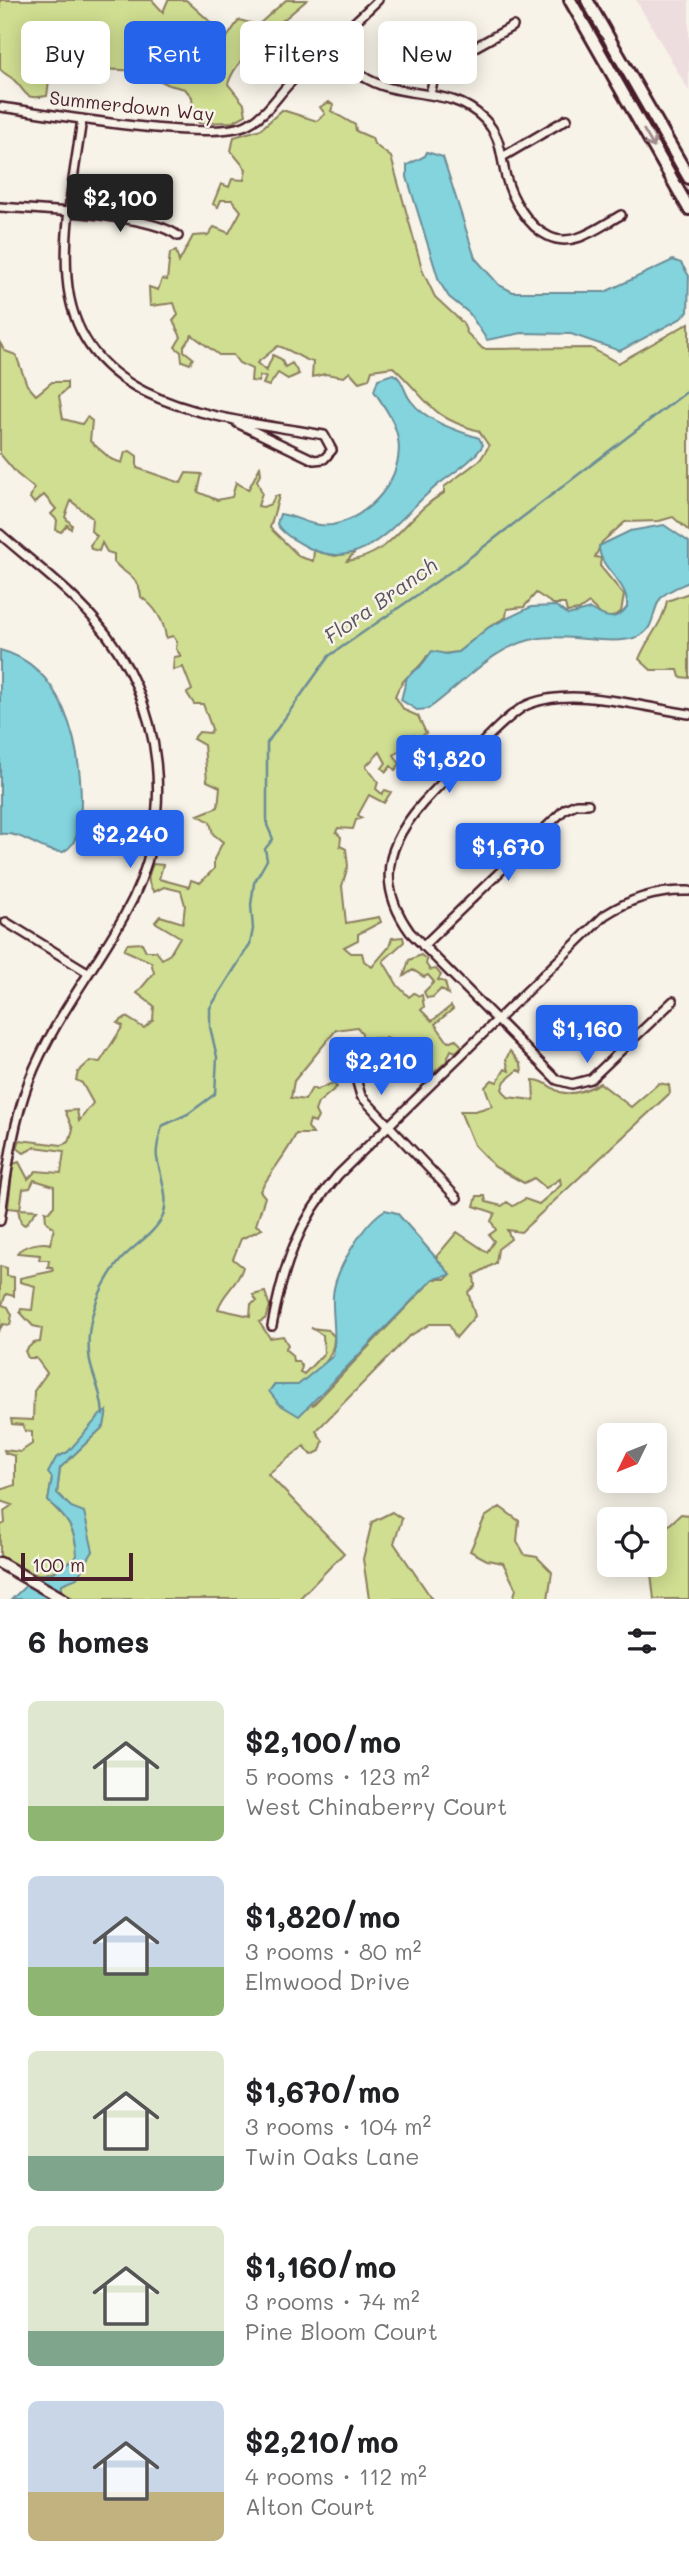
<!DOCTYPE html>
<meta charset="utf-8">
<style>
:root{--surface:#fff;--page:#f2f2f2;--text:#202124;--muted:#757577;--accent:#2563eb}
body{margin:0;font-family:Mali,sans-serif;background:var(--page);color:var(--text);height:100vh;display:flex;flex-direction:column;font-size:26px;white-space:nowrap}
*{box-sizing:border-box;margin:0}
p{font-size:23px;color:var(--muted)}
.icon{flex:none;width:38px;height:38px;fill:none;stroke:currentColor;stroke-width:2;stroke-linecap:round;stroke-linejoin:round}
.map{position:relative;height:1599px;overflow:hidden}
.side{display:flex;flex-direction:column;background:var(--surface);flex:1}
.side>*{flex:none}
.top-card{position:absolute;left:21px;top:21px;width:648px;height:63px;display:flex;gap:14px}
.needle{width:46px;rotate:227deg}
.tools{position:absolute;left:597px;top:1423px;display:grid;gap:14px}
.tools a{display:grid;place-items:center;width:70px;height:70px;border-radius:10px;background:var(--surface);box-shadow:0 4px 18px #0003;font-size:35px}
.scale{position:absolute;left:21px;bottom:18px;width:112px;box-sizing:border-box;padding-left:7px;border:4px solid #4a1f2b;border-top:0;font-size:19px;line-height:24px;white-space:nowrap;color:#4a1f2b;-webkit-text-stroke:5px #f7f3e8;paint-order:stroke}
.price{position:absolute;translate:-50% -60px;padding:0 16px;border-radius:7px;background:var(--accent);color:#fff;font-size:23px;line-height:46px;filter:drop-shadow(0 2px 4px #0008)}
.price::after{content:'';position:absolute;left:50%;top:42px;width:21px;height:16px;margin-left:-10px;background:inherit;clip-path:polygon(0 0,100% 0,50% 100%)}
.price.selected{background:#222;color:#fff}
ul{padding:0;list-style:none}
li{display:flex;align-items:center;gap:21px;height:175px;padding:0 28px}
li span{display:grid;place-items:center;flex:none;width:196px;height:140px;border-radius:10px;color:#555}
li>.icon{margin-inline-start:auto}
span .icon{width:84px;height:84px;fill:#fffc;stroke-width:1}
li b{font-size:30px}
h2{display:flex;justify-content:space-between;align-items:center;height:84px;padding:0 28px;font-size:30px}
.pill{padding:0 24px;border-radius:10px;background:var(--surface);box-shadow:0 4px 18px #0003;font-size:24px;line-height:63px}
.pill.selected{background:var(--accent);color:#fff}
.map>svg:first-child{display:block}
.built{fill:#eedddf}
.green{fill:#cfde91;stroke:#8c7e5e;stroke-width:2}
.water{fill:#83d4dd;stroke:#6c8c96;stroke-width:2}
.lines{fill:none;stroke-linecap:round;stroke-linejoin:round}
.stream{stroke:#6c8c96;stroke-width:2.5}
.street-casing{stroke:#4a1f2b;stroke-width:12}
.secondary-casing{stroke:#4a1f2b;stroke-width:15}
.primary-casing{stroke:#4a1f2b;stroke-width:16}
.street{stroke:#f7f3e8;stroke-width:7}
.secondary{stroke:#f7f3e8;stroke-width:10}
.primary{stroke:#f7f3e8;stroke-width:10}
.oneway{stroke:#a0898a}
.labels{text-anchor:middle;stroke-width:5;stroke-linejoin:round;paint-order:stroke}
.street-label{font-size:19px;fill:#4a1f2b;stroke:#f7f3e8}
.water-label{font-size:21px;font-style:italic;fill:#5b5560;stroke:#f7f3e8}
</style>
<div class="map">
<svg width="689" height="1599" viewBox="0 0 689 1599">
<rect width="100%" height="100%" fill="#f7f3e8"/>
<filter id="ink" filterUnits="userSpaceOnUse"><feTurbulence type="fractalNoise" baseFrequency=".0143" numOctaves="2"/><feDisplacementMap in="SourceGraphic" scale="14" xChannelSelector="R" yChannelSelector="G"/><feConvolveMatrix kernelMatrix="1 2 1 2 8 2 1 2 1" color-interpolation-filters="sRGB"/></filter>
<g filter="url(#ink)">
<path class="built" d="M 636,0 L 689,0 L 689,91 Z"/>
<path class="green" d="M 0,0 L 152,0 L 163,12 L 168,0 L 186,0 L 215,26 L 213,33 L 217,38 L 226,39 L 239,20 L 258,25 L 286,0 L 307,0 C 283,21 237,54 228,84 L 244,104 L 246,115 L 233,122 L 199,123 L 194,118 L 192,97 L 185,89 L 169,85 L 141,71 L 59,67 L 50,74 L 47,96 C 22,100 29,94 14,80 C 10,76 4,74 0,69 Z
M 329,102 L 333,105 L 331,111 L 355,125 L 356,131 L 372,138 L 374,144 L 391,157 L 423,272 L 435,297 L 463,323 L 467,333 L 483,349 L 591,348 L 618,363 L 689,323 L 689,531 L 673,517 L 659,521 L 625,522 L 602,542 L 595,557 L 601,558 L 600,566 L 624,595 L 621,612 L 610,618 L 601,615 L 589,603 L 579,610 L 567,612 L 565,604 L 553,604 L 536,593 L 524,607 L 507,609 L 506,617 L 489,627 L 458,652 L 427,656 C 417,674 402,675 395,696 L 404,710 L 418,716 L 426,733 L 419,738 L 414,735 L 409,741 L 412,747 L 408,751 L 403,748 L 394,755 L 400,764 L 395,770 L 391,766 L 386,772 L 382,768 L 386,763 L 380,752 L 366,766 L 378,782 L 376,789 L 382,794 L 385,790 L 391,792 L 384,803 L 369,795 L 358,815 L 362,818 L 356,820 L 353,829 L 338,828 L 336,832 L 341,837 L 340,846 L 346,849 L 348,866 L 342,886 L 346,923 L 379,917 L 381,922 L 358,934 L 358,940 L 344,947 L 351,953 L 362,953 L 364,961 L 372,967 L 389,947 L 392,938 L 403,937 L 404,942 L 383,961 L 398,986 L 409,997 L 414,993 L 419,996 L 422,995 L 424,1007 L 421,1010 L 432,1021 L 451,1006 L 453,1009 L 435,1024 L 448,1042 L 455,1039 L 462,1046 L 456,1052 L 451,1050 L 446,1062 L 423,1082 L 389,1038 L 373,1038 L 367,1053 L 361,1051 L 362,1033 L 357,1027 L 336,1030 L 294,1081 L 291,1098 L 305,1100 L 312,1088 L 316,1090 L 333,1083 L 337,1087 L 318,1103 L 315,1111 L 318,1117 L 315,1123 L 310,1120 L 308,1127 L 313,1134 L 296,1134 C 287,1154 271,1171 260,1191 L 265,1197 L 256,1225 L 262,1229 L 241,1239 L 233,1259 L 243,1267 C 238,1285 223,1292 218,1309 L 250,1316 L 251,1304 L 257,1301 L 253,1295 L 265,1292 L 270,1307 L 265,1319 L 259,1322 L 270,1338 L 283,1336 L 288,1345 L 285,1349 L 292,1355 L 293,1361 L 298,1361 L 302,1367 L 300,1372 L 304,1374 L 324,1353 L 323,1335 L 311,1328 L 328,1330 L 334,1336 C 335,1356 316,1380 296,1386 C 290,1387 280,1385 274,1385 L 313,1405 L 433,1279 L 446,1279 L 450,1275 L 436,1257 L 457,1232 L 487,1252 L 494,1241 L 489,1235 L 496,1230 L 491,1221 L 495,1213 L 474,1206 L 477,1196 L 485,1196 L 486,1202 L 502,1206 L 507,1202 L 513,1206 L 525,1199 L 539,1204 L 561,1185 L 560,1179 L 546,1188 L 534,1178 L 524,1183 L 495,1167 L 474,1145 L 460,1111 L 475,1111 L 492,1106 L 485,1087 L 492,1080 L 497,1082 L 505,1069 L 509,1071 L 506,1059 L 510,1051 L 521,1064 L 522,1072 L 518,1070 L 505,1081 L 502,1089 L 508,1097 L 534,1100 L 533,1080 C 545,1080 550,1088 560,1092 C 573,1096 589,1089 600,1083 L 631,1107 L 659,1083 L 669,1085 L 670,1093 L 521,1232 L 507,1230 L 511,1239 L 498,1249 L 496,1263 L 474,1275 L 475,1286 L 468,1292 L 475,1316 L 456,1338 L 449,1324 L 430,1324 L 408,1337 L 316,1431 L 323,1441 L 320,1451 L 312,1455 L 304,1446 L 268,1474 L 344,1553 L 299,1599 L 75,1599 L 61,1591 L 62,1584 L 93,1551 L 71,1507 L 57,1494 L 60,1468 L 104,1426 L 106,1412 L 68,1452 L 56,1458 L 48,1501 C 67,1518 76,1529 77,1556 C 40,1583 39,1577 0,1557 L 0,1526 L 5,1523 L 4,1511 L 12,1505 L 0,1501 L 0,1490 L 15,1485 L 15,1456 L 5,1453 L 4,1450 L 20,1452 L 32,1444 L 32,1432 L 25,1431 L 23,1425 L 12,1424 L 11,1419 L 33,1420 L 34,1391 L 47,1373 L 36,1358 L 28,1358 L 25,1351 L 33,1343 L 40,1342 L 42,1328 L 33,1326 L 20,1312 L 21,1309 L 32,1310 L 35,1286 L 20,1282 L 20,1278 L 53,1271 L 52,1267 L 48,1267 L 49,1260 L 39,1260 L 40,1255 L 17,1253 C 23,1245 43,1241 50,1244 L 54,1228 L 46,1221 L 45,1211 L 49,1212 L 54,1206 L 54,1186 L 34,1180 L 30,1188 L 23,1189 L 20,1209 L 37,1210 L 25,1225 L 21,1223 L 18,1209 L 8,1208 L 13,1164 L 19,1162 L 28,1179 L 36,1171 L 61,1173 L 64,1151 L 35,1147 L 24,1153 L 17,1148 L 20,1140 L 62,1145 L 69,1142 L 73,1129 L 65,1111 L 77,1110 L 79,1121 L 93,1103 L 82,1083 L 76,1080 L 78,1072 L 90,1061 L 100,1062 L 123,1026 L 117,1023 L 126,1017 L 144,1028 L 153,1020 L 154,1006 L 137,993 L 154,973 L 151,962 L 124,950 L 127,944 L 142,943 L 146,951 L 156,951 L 162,959 L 170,954 L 180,937 L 155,922 L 160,916 L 183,923 L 185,905 L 181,891 L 164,887 L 154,892 C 146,882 148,875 153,864 L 163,865 L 159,879 L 189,887 L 191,880 L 200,883 L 214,869 L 214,859 L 223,842 L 213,834 L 210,822 L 198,815 L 218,807 L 220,787 L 207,781 L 204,745 L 193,739 L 199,732 L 210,733 L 212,729 L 203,704 L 194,704 L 187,693 L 192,690 L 183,667 L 173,670 L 174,657 L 181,656 L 176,649 L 177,642 L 173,636 L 166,638 C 164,620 154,606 141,597 C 140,577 125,575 114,562 L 114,554 L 107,552 L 102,543 L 99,551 L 91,549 L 90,545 L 97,536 L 91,531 L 92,518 L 71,501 L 65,517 L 72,525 L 71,529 L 67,525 L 61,532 L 56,530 L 57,520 L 51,514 L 56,509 L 44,495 L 34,503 L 30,498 L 34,488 L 17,474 L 0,454 L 0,343 L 5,351 L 16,355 L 27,385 L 36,395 L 52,382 L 67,382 L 67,389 L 59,396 L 63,419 L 82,424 L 87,417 L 92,421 L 90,441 L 111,459 L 122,463 L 125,452 L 130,451 L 137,456 L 137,468 L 181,483 L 186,473 L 202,474 L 198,492 L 217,500 L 232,497 L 236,482 L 248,490 L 260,467 L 261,474 L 257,480 L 262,493 L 258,506 L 263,507 L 271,504 L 275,496 L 279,496 L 270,528 L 300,557 L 313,561 L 314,550 L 335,556 L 355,552 L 347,561 C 395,555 405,514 444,493 L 444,487 L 480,460 L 489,446 L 479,431 C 427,416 429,400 393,367 L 372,370 L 369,379 L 359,382 L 350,372 L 344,377 L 325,374 L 312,377 L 313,362 C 300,359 292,350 278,346 L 257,363 L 266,371 L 273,355 L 281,359 L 285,367 L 292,363 L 299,374 L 288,379 L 278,373 L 269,386 L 263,384 L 266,377 L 260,376 L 258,382 L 251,381 L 252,369 L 239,363 L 233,355 L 219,355 L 192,335 L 184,346 L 184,351 L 193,358 L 190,364 L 182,361 L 181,352 L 175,347 L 181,337 L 173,321 L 178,315 L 174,303 L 150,306 L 149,287 L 158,290 L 162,279 L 167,280 L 170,253 L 176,251 L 179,262 L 193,236 L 208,235 L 214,227 L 229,233 L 241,211 L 232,200 L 221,200 L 218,207 L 213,204 L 221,184 L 229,187 L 232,179 L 244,180 L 246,169 L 231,151 L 234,137 L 261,129 L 282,110 L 317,121 L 325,114 L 320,107 Z
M 689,593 L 689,678 L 680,677 L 678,670 L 651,670 L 639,659 C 647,638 663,624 667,601 Z
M 421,955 L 427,960 L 426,964 L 430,970 L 436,969 L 441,975 L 438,980 L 445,982 L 448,994 L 441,989 L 433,997 L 427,998 L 424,992 L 434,982 L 428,975 L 424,977 L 413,970 L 404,976 L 409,960 Z
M 0,1266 L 7,1268 L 7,1276 L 14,1277 L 14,1296 L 6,1294 L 2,1305 L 8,1307 L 12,1315 L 10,1325 L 3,1324 L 0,1329 Z
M 500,1507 L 519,1521 L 517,1541 L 525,1555 L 537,1557 L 552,1572 L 548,1599 L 513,1599 L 516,1589 L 503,1563 L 487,1560 L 470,1551 L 485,1517 Z
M 392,1512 L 402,1519 L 394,1543 L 432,1599 L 369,1599 L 363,1559 L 372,1522 Z
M 681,1514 L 689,1515 L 689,1599 L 654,1599 L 650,1565 L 654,1564 L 657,1536 Z"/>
<path class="water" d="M 427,152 L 443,157 L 475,258 L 499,285 L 513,292 L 605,292 L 673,260 L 681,263 L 689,276 L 688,312 L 680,319 L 620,351 L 571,334 L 522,333 L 487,340 L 469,313 L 449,297 L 439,281 L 407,177 L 407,165 L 425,156 Z
M 393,374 C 404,379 403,392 411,401 C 426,421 455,430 479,438 L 483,445 C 471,464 450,474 434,488 C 397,519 363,576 307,547 C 297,541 283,535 277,524 L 280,514 C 298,516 312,528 332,525 C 369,518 405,478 398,439 C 395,421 384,406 374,391 L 378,379 Z
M 664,525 L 689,542 L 689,582 C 681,586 667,590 661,598 C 651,610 656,630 637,637 C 614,646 567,634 540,638 C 492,645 465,683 428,709 L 417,710 L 401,700 L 407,677 L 421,666 L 432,651 L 446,654 L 458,652 L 489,627 L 531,607 L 556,606 L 568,615 L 590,609 C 604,617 616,623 627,607 C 629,581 599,570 599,546 L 630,531 Z
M 0,650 C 63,666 80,743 81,799 C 81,817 81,843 63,852 C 41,853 24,831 0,834 Z
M 385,1210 L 397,1213 L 451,1275 L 433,1279 L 299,1416 L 279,1404 L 269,1391 L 274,1385 L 298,1385 L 333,1356 C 337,1336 332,1316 333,1296 C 334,1272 364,1222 385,1210 Z
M 107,1411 L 104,1426 L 60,1468 L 57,1493 L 71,1507 L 84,1512 L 93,1551 L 77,1578 L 62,1584 L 61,1591 L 52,1599 L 12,1599 L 36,1576 L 54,1572 L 77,1556 C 76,1529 67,1518 48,1501 L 52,1478 L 48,1473 L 56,1458 L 68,1452 L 100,1415 Z"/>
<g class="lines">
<path class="stream" d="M 103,1415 C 102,1399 98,1388 93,1373 C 81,1336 95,1291 119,1262 C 132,1246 154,1235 163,1216 C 170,1198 160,1175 157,1158 C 155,1148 160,1136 162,1126 L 188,1114 L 215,1094 L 217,1057 L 210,1027 L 210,1008 L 250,944 L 253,929 L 251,905 L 254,883 L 267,860 L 265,849 L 273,839 L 267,825 L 267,743 L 329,656 L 456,568 L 689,390"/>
<g class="street-casing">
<path id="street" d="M 332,44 C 341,54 350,68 361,75 C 400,102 450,84 484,119 C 502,137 500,154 506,177 C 511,197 528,227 548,236 C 573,249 599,227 621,215
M 430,94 L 434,78 L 441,66 L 513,26
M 0,107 C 47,113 212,144 248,124 C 267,114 275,99 289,84 C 318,55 349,28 378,0
M 82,119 C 75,171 63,226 67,278 C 77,411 225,417 324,435 L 332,450 L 324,459 L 314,460 L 237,423
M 504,156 L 567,119
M 0,207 C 38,210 152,214 178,236
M 0,534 C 32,562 67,588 94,619 C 166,701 178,822 124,916 C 93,971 52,1022 29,1081 C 12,1126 7,1174 0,1221
M 6,922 L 89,973
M 423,946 L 565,809 L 576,804 L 588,804
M 673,1001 L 591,1079 L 572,1084 L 557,1080 L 410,932 C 358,860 413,811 463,762 C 482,744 500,722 523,707 C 567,684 641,707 689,714
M 355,1075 L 361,1096 L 457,1198
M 272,1326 C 283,1267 298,1221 338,1175 L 605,915 C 631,898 658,890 689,891"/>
</g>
<g class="secondary-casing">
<path id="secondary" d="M 0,1563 L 63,1599"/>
</g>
<g class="primary-casing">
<path id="primary" d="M 570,0 L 689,209
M 587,0 L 689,178"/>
</g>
<use href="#street" class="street"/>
<use href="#secondary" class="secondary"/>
<use href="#primary" class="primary"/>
</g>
<defs><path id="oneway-shaft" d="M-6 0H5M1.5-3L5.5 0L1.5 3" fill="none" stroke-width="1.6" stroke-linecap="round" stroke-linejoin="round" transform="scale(1.75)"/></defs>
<use class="oneway" href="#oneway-shaft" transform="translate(649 139) rotate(60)"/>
</g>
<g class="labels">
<g class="street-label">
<text transform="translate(132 106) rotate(6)" y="7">Summerdown Way</text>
</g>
<g class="water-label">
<text transform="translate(381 601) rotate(-35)" y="7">Flora Branch</text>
</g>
</g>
</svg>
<div class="tools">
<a><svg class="needle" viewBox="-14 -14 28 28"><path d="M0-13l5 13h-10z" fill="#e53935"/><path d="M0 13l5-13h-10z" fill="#757577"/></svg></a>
<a><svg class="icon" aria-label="locate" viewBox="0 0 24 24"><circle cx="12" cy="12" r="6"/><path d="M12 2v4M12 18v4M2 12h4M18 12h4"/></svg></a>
</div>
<div class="scale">100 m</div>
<b class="price selected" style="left:120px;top:234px">$2,100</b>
<b class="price" style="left:449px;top:795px">$1,820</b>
<b class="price" style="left:130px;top:870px">$2,240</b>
<b class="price" style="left:508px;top:883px">$1,670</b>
<b class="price" style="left:587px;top:1065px">$1,160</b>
<b class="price" style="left:381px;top:1097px">$2,210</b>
<div class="top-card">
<a class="pill">Buy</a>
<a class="pill selected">Rent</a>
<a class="pill">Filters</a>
<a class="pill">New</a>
</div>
</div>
<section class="side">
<h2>6 homes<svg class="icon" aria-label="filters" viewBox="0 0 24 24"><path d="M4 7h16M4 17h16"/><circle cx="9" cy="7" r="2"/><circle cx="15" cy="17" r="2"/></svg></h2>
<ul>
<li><span style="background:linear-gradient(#dfe7d0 75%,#8fb573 0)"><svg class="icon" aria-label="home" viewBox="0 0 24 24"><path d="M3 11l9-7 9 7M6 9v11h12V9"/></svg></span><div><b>$2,100/mo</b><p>5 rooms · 123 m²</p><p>West Chinaberry Court</p></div></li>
<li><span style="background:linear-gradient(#c9d6e8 65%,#8fb573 0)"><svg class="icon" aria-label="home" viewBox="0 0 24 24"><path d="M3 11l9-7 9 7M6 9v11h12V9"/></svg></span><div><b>$1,820/mo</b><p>3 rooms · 80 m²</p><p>Elmwood Drive</p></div></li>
<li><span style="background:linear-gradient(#dfe7d0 75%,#7fa58c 0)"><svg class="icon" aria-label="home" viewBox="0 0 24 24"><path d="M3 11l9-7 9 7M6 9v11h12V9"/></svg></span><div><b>$1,670/mo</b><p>3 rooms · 104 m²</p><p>Twin Oaks Lane</p></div></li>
<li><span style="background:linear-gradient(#dfe7d0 75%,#7fa58c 0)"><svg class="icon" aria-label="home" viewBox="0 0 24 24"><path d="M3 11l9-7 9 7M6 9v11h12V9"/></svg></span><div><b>$1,160/mo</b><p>3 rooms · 74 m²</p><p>Pine Bloom Court</p></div></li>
<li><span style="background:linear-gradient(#c9d6e8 65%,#c2b280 0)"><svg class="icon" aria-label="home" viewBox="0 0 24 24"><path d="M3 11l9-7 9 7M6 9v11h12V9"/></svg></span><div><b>$2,210/mo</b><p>4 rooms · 112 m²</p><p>Alton Court</p></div></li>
</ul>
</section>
